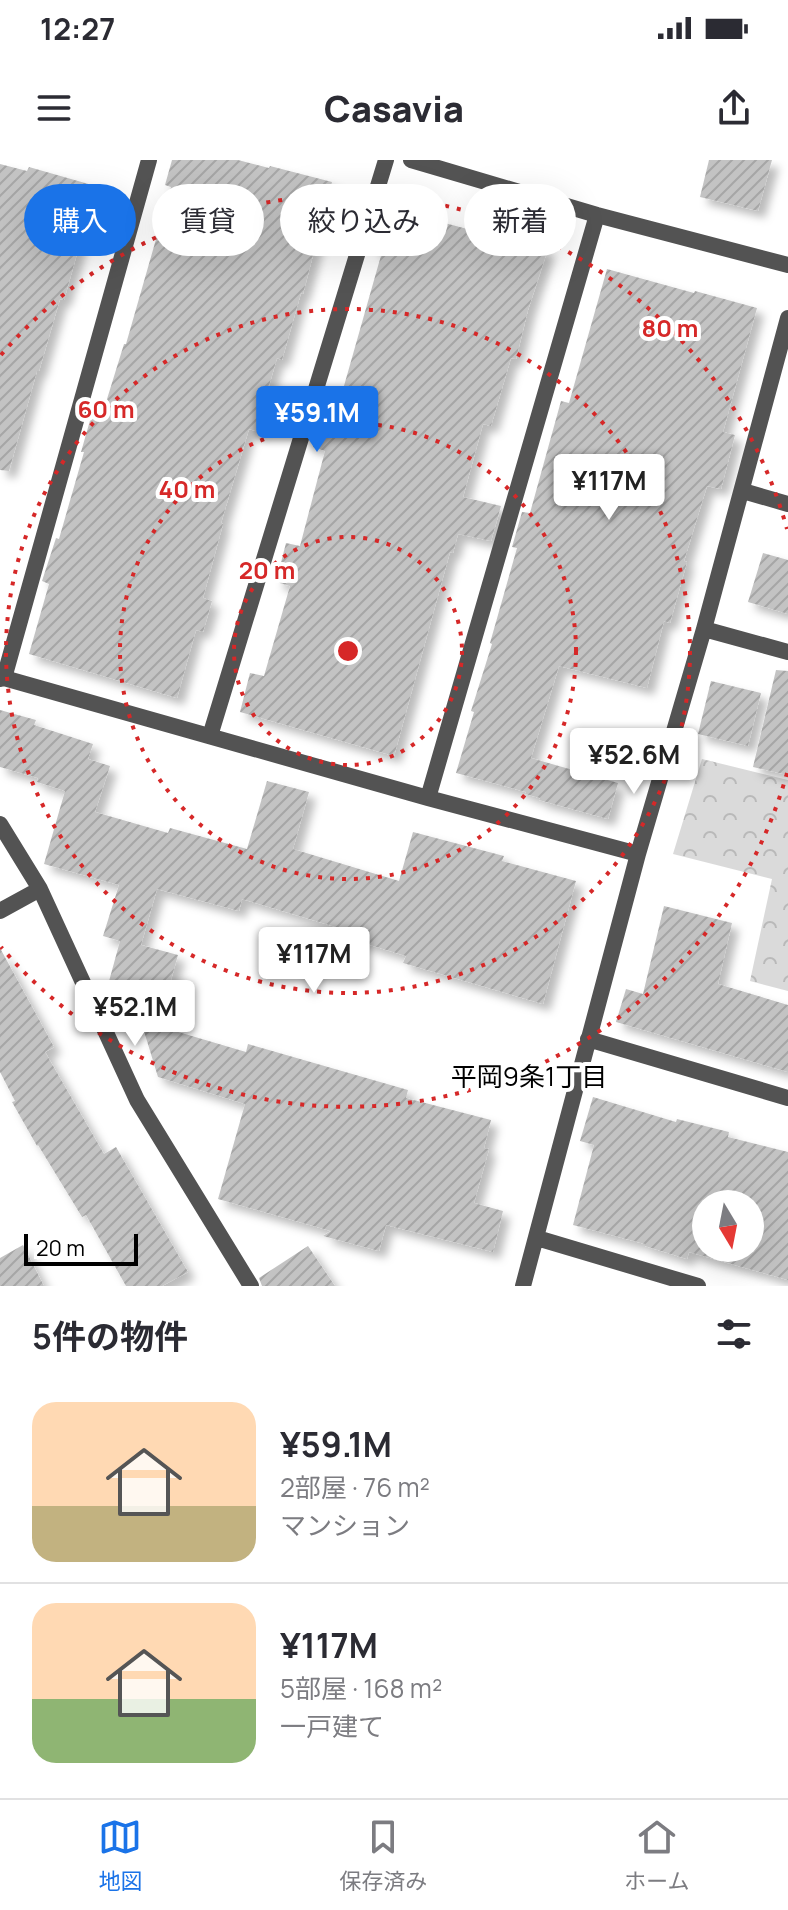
<!DOCTYPE html>
<html lang="ja">
<meta charset="utf-8">
<style>
:root{--surface:#fff;--page:#f2f2f3;--text:#2b2b33;--muted:#7c7c81;--line:#e1e1e2;--accent:#1a73e8}
body{margin:0;font-family:Manrope,"Noto Sans JP",sans-serif;background:var(--page);color:var(--text);height:100vh;display:flex;flex-direction:column;font-size:30px;white-space:nowrap}
*{box-sizing:border-box;margin:0}
p{font-size:26px;color:var(--muted)}
.icon{flex:none;width:44px;height:44px;fill:none;stroke:currentColor;stroke-width:2;stroke-linecap:round;stroke-linejoin:round}
.map{position:relative;height:1126px;overflow:hidden}
.sheet{display:flex;flex-direction:column;background:var(--surface);flex:1}
.sheet>*{flex:none}
.banner{position:absolute;left:24px;top:24px;width:740px;height:72px;display:flex;gap:16px}
.needle{width:52px;rotate:170deg}
.controls{position:absolute;left:692px;top:1030px;display:grid;gap:16px}
.controls a{display:grid;place-items:center;width:72px;height:72px;border-radius:50%;background:var(--surface);box-shadow:0 8px 32px #0002;font-size:40px}
.scale{position:absolute;left:24px;bottom:20px;width:114px;box-sizing:border-box;padding-left:8px;border:4px solid #000;border-top:0;font-size:22px;line-height:28px;white-space:nowrap;color:#000;-webkit-text-stroke:6px #fff;paint-order:stroke}
.price{position:absolute;translate:-50% -68px;padding:0 18px;border-radius:8px;background:#fff;color:#222;font-size:26px;line-height:52px;filter:drop-shadow(0 2px 4px #0008)}
.price::after{content:'';position:absolute;left:50%;top:48px;width:24px;height:18px;margin-left:-12px;background:inherit;clip-path:polygon(0 0,100% 0,50% 100%)}
.price.current{background:var(--accent);color:#fff}
ul{padding:0;list-style:none}
li{display:flex;align-items:center;gap:24px;height:200px;padding:0 32px}
li+li{border-top:2px solid var(--line)}
li span{display:grid;place-items:center;flex:none;width:224px;height:160px;border-radius:24px;color:#555}
li>.icon{margin-inline-start:auto}
span .icon{width:96px;height:96px;fill:#fffc;stroke-width:1}
li b{font-size:34px}
h2{display:flex;justify-content:space-between;align-items:center;height:96px;padding:0 32px;font-size:34px}
.pill{padding:0 28px;border-radius:36px;background:var(--surface);box-shadow:0 8px 32px #0002;font-size:28px;line-height:72px}
.pill.current{background:var(--accent);color:#fff}
.status{display:flex;justify-content:space-between;align-items:center;height:56px;padding:0 40px;background:var(--surface);direction:ltr}
.status svg{height:22px;fill:currentColor}
header{display:flex;justify-content:space-between;align-items:center;height:104px;padding:0 32px;background:var(--surface);font-size:36px;font-weight:800}
.tab-bar{display:flex;justify-content:space-around;align-items:center;height:112px;border-top:2px solid var(--line);background:var(--surface);font-size:22px;color:var(--muted)}
.tab-bar a{display:grid;justify-items:center;gap:4px}
.tab-bar .current{color:var(--accent)}
.map>svg:first-child{display:block}
.park{fill:url(#park-crowns)}
.building{fill:url(#building-hatch);fill-rule:evenodd;filter:url(#shadow)}
.lines{fill:none;stroke-linecap:round;stroke-linejoin:round}
.street{stroke:#535353;stroke-width:16}
.ring{fill:none;stroke:#d62828;stroke-width:4;stroke-dasharray:4 8}
.labels{text-anchor:middle;stroke-width:8;stroke-linejoin:round;paint-order:stroke}
.neighbourhood-label{font-size:26px;fill:#000;stroke:#fff}
.centre{fill:#d62828;stroke:#fff;stroke-width:4}
.ring-label{font-size:24px;text-anchor:middle;font-weight:bold;fill:#d62828;stroke:#fff;stroke-width:8;stroke-linejoin:round;paint-order:stroke}
</style>
<div class="status"><b>12:27</b><svg viewBox="0 0 49 12"><path d="M0 12V9h3v3zM5 12V6h3v6zM10 12V3h3v9zM15 12V0h3v12zM26 1h20v11H26zM47 4h2v5h-2z"/></svg></div>
<header><svg class="icon" aria-label="menu" viewBox="0 0 24 24"><path d="M4 6h16M4 12h16M4 18h16"/></svg>Casavia<svg class="icon" aria-label="share" viewBox="0 0 24 24"><path d="M12 15V3M7 8l5-5 5 5M5 13v7h14v-7"/></svg></header>
<div class="map">
<svg width="788" height="1126" viewBox="0 0 788 1126">
<defs>
<pattern id="park-crowns" width="20" height="18" patternUnits="userSpaceOnUse" patternTransform="scale(2)"><rect width="20" height="18" fill="#dadada"/><path d="M2 6a3 3 0 1 1 6 0M12 15a3 3 0 1 1 6 0" fill="none" stroke="#b9b9b9"/></pattern>
<pattern id="building-hatch" width="6" height="6" patternUnits="userSpaceOnUse" patternTransform="scale(2)"><rect width="6" height="6" fill="#c3c3c3"/><path d="M-1 1l2-2M0 6l6-6M5 7l2-2" fill="none" stroke="#a6a6a6"/></pattern>
<filter id="shadow"><feDropShadow dx="7" dy="7" stdDeviation="4" flood-color="#0004"/></filter>
</defs>
<rect width="100%" height="100%" fill="#fff"/>
<path class="park" d="M 702,599 L 788,620 L 788,831 L 750,821 L 772,719 L 673,694 Z"/>
<path class="building" d="M 172,0 L 238,0 L 269,8 L 270,6 L 332,22 L 303,134 L 301,133 L 282,200 L 277,198 L 256,271 L 249,269 L 221,363 L 223,364 L 203,438 L 212,441 L 203,472 L 196,470 L 177,538 L 29,494 L 49,424 L 42,421 L 56,378 L 59,379 L 84,292 L 81,292 L 93,250 L 103,252 L 124,184 L 126,184 L 171,27 L 165,25 Z
M 709,0 L 772,0 L 758,51 L 700,37 Z
M 0,4 L 27,11 L 29,7 L 99,27 L 87,70 L 84,69 L 64,140 L 60,139 L 39,211 L 37,211 L 9,311 L 0,310 Z
M 384,47 L 490,75 L 491,71 L 548,89 L 528,150 L 516,199 L 511,198 L 491,266 L 483,264 L 463,337 L 501,346 L 491,381 L 458,374 L 453,393 L 450,392 L 394,596 L 240,552 L 250,513 L 264,516 L 290,426 L 276,422 L 286,383 L 300,386 L 325,291 L 313,287 L 326,243 L 338,247 L 382,92 L 373,90 Z
M 607,109 L 694,133 L 695,131 L 757,148 L 723,272 L 735,275 L 721,329 L 707,326 L 684,401 L 687,402 L 670,463 L 664,461 L 647,528 L 559,506 L 531,598 L 618,623 L 608,659 L 539,640 L 540,638 L 525,634 L 526,632 L 456,613 L 474,552 L 471,551 L 492,484 L 490,483 L 517,388 L 512,387 L 522,352 L 530,353 L 561,241 L 569,243 Z
M 763,393 L 788,400 L 788,454 L 748,442 Z
M 776,510 L 788,511 L 788,615 L 753,607 Z
M 711,521 L 761,533 L 748,586 L 698,574 Z
M 0,550 L 36,560 L 34,565 L 93,584 L 88,599 L 110,606 L 95,652 L 168,673 L 170,668 L 247,689 L 267,621 L 309,632 L 293,689 L 399,721 L 413,672 L 504,696 L 502,701 L 576,721 L 543,844 L 403,803 L 406,796 L 334,774 L 336,767 L 242,739 L 239,751 L 157,729 L 141,785 L 178,795 L 158,866 L 246,892 L 248,884 L 408,930 L 406,938 L 491,960 L 484,988 L 489,989 L 474,1043 L 503,1051 L 493,1092 L 386,1065 L 379,1091 L 323,1076 L 331,1071 L 218,1039 L 245,944 L 158,917 L 132,832 L 108,825 L 120,781 L 103,776 L 119,725 L 44,704 L 65,631 L 37,622 L 38,618 L 0,607 Z
M 664,746 L 732,763 L 718,824 L 788,845 L 788,912 L 616,862 L 626,829 L 643,834 Z
M 0,788 L 54,887 L 45,892 L 104,994 L 116,987 L 188,1112 L 162,1126 L 126,1126 L 86,1055 L 82,1057 L 38,985 L 37,986 L 12,942 L 15,941 L 0,912 Z
M 593,937 L 676,962 L 677,959 L 729,972 L 728,977 L 788,992 L 788,1120 L 689,1092 L 687,1099 L 645,1086 L 645,1084 L 573,1065 L 594,985 L 580,981 ZM 706,1044 L 750,1044 L 750,1088 L 706,1088 Z
M 23,1085 L 44,1126 L 0,1126 L 0,1098 Z
M 308,1086 L 335,1126 L 262,1126 L 259,1118 Z"/>
<g class="lines">
<path class="street" d="M 411,0 L 597,55 L 788,105
M 743,331 L 788,344
M 704,469 L 788,492
M 4,518 L 149,0
M 0,519 L 4,518 L 428,638 L 638,694
M 210,576 L 386,0
M 428,638 L 597,55
M 0,664 L 40,729 L 137,940 L 251,1126
M 0,751 L 40,729
M 588,879 L 788,938
M 537,1078 L 698,1126
M 523,1126 L 638,694 L 704,469 L 788,158"/>
</g>
<g class="ring">
<circle cx="348" cy="491" r="114"/>
<circle cx="348" cy="491" r="228"/>
<circle cx="348" cy="491" r="342"/>
<path d="M787 613A456 456 0 0 1 1 787M1 195A456 456 0 0 1 787 369"/>
</g>
<g class="labels">
<g class="neighbourhood-label">
<text x="529" y="926">平岡9条1丁目</text>
</g>
</g>
<circle cx="348" cy="491" r="12" class="centre"/>
<g class="ring-label">
<text x="670" y="177">80 m</text>
<text x="106" y="258">60 m</text>
<text x="187" y="338">40 m</text>
<text x="267" y="419">20 m</text>
</g>
</svg>
<div class="controls">
<a><svg class="needle" viewBox="-14 -14 28 28"><path d="M0-13l5 13h-10z" fill="#e53935"/><path d="M0 13l5-13h-10z" fill="#7c7c81"/></svg></a>
</div>
<div class="scale">20 m</div>
<b class="price current" style="left:317px;top:294px">¥59.1M</b>
<b class="price" style="left:609px;top:362px">¥117M</b>
<b class="price" style="left:634px;top:636px">¥52.6M</b>
<b class="price" style="left:314px;top:835px">¥117M</b>
<b class="price" style="left:135px;top:888px">¥52.1M</b>
<div class="banner">
<a class="pill current">購入</a>
<a class="pill">賃貸</a>
<a class="pill">絞り込み</a>
<a class="pill">新着</a>
</div>
</div>
<section class="sheet">
<h2>5件の物件<svg class="icon" aria-label="filters" viewBox="0 0 24 24"><path d="M4 7h16M4 17h16"/><circle cx="9" cy="7" r="2"/><circle cx="15" cy="17" r="2"/></svg></h2>
<ul>
<li><span style="background:linear-gradient(#ffd9b3 65%,#c2b280 0)"><svg class="icon" aria-label="home" viewBox="0 0 24 24"><path d="M3 11l9-7 9 7M6 9v11h12V9"/></svg></span><div><b>¥59.1M</b><p>2部屋 · 76 m²</p><p>マンション</p></div></li>
<li><span style="background:linear-gradient(#ffd9b3 60%,#8fb573 0)"><svg class="icon" aria-label="home" viewBox="0 0 24 24"><path d="M3 11l9-7 9 7M6 9v11h12V9"/></svg></span><div><b>¥117M</b><p>5部屋 · 168 m²</p><p>一戸建て</p></div></li>
</ul>
</section>
<nav class="tab-bar">
<a class="current"><svg class="icon" aria-label="map" viewBox="0 0 24 24"><path d="M3 6l6-2 6 2 6-2v14l-6 2-6-2-6 2zM9 4v14M15 6v14"/></svg>地図</a>
<a><svg class="icon" aria-label="saved" viewBox="0 0 24 24"><path d="M7 4h10v16l-5-4-5 4z"/></svg>保存済み</a>
<a><svg class="icon" aria-label="home" viewBox="0 0 24 24"><path d="M3 11l9-7 9 7M6 9v11h12V9"/></svg>ホーム</a>
</nav>
